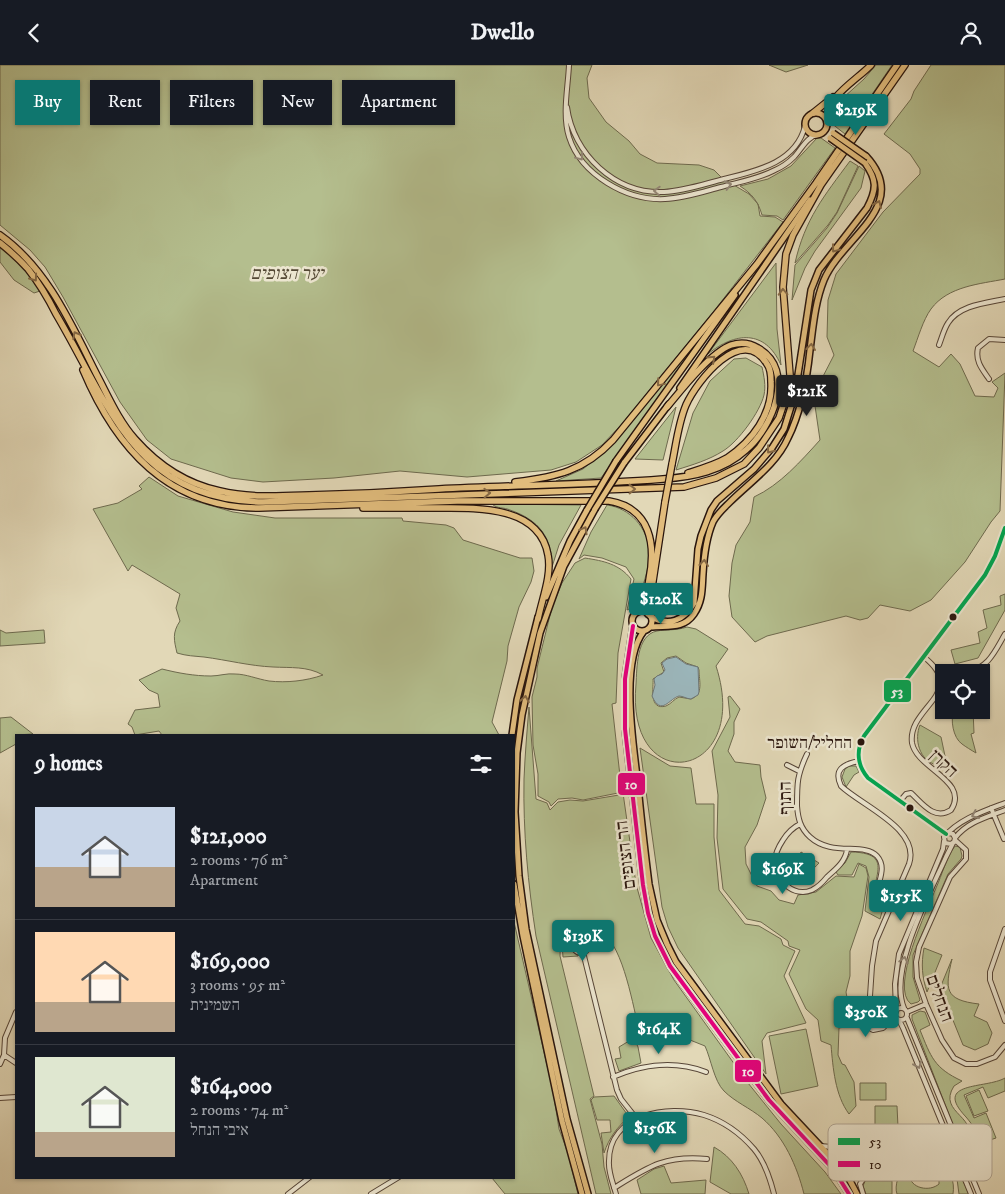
<!DOCTYPE html>
<meta charset="utf-8">
<style>
:root{--surface:#171b24;--page:#20242c;--text:#f1f3f6;--muted:#9ea1a6;--line:#363941;--accent:#0f766e}
body{margin:0;font-family:"IM FELL DW Pica","Frank Ruhl Libre",serif;background:var(--page);color:var(--text);height:100vh;display:flex;flex-direction:column;font-size:19px;white-space:nowrap}
*{box-sizing:border-box;margin:0}
p{font-size:16px;color:var(--muted)}
.icon{flex:none;width:28px;height:28px;fill:none;stroke:currentColor;stroke-width:2;stroke-linecap:round;stroke-linejoin:round}
.map{position:relative;flex:1;overflow:hidden}
.side{position:absolute;left:15px;top:669px;width:500px;height:445px;display:flex;flex-direction:column;background:var(--surface);border-radius:0px;box-shadow:0 1px 4px #0004}
.side>*{flex:none}
.banner{position:absolute;left:15px;top:15px;width:500px;height:45px;display:flex;gap:10px}
.fabs{position:absolute;left:935px;top:599px;display:grid;gap:10px}
.fabs a{display:grid;place-items:center;width:55px;height:55px;border-radius:0px;background:var(--surface);box-shadow:0 1px 4px #0004;font-size:25px}
.price{position:absolute;translate:-50% -42px;padding:0 11px;border-radius:5px;background:var(--accent);color:#fff;font-size:16px;line-height:32px;filter:drop-shadow(0 1px 2px #0008)}
.price::after{content:'';position:absolute;left:50%;top:30px;width:15px;height:11px;margin-left:-8px;background:inherit;clip-path:polygon(0 0,100% 0,50% 100%)}
.price.current{background:#222;color:#fff}
ul{padding:0;list-style:none}
li{display:flex;align-items:center;gap:15px;height:125px;padding:0 20px}
li+li{border-top:1px solid var(--line)}
li span{display:grid;place-items:center;flex:none;width:140px;height:100px;border-radius:0px;color:#555}
li>.icon{margin-inline-start:auto}
span .icon{width:60px;height:60px;fill:#fffc;stroke-width:1}
li b{font-size:21px}
h2{display:flex;justify-content:space-between;align-items:center;height:60px;padding:0 20px;font-size:21px}
.chip{padding:0 18px;border-radius:0px;background:var(--surface);box-shadow:0 1px 4px #0004;font-size:18px;line-height:45px}
.chip.current{background:var(--accent);color:#fff}
header{display:flex;justify-content:space-between;align-items:center;height:65px;padding:0 20px;background:var(--surface);font-size:22px;font-weight:700}
.map>svg:first-child{display:block}
.green{fill:#b4be8e;stroke:#6e6a4e;fill-rule:evenodd}
.water{fill:#9bb6bb;stroke:#6d7675}
.lines{fill:none;stroke-linecap:round;stroke-linejoin:round}
.minor-casing{stroke:#574638;stroke-width:6}
.major-casing{stroke:#29150d;stroke-width:8}
.highway-casing{stroke:#29150d;stroke-width:8}
.minor{stroke:#ece6d0;stroke-width:4}
.major{stroke:#e1bc7c;stroke-width:5}
.highway{stroke:#e1bc7c;stroke-width:5.5}
.major-bridge-casing{stroke:#29150d;stroke-width:8;stroke-linecap:butt}
.highway-bridge-casing{stroke:#29150d;stroke-width:8;stroke-linecap:butt}
.major-bridge{stroke:#e1bc7c;stroke-width:5}
.highway-bridge{stroke:#e1bc7c;stroke-width:5.5}
.bus-1-casing{stroke:#ece6d0;stroke-width:8}
.bus-2-casing{stroke:#ece6d0;stroke-width:8}
.bus-1{stroke:#00a651;stroke-width:4}
.bus-2{stroke:#e5007d;stroke-width:4}
.oneway{stroke:#948878}
.oneway2{stroke:#856844}
.bus-dot{fill:#29150d;stroke:#ece6d0;stroke-width:2}
.labels{text-anchor:middle;stroke-width:5;stroke-linejoin:round;paint-order:stroke}
.bus-label{font-size:17px;fill:#29150d;stroke:#ece6d0;text-anchor:end}
.park-label{font-size:18px;font-style:italic;fill:#534834;stroke:#ece6d0}
.street-label{font-size:18px;fill:#29150d;stroke:#ece6d0}
.key{fill:#ece6d0;stroke:#b2a796;stroke-width:1}
.key-label{font-size:14px;fill:#29150d}
.line-badge{stroke:#ece6d0;stroke-width:2}
.badge-label{font-size:14px;text-anchor:middle;font-weight:bold;fill:#fff}
</style>
<header><svg class="icon" aria-label="back" viewBox="0 0 24 24"><path d="M15 5l-7 7 7 7"/></svg>Dwello<svg class="icon" aria-label="person" viewBox="0 0 24 24"><circle cx="12" cy="8" r="4"/><path d="M4 21q1-7 8-7t8 7"/></svg></header>
<div class="map">
<svg width="1005" height="1129" viewBox="0 0 1005 1129">
<rect width="100%" height="100%" fill="#e2d8b7"/>
<filter id="stains"><feTurbulence type="fractalNoise" baseFrequency=".004" numOctaves="4"/><feColorMatrix values="0 0 0 0 .2 0 0 0 0 .09 0 0 0 0 .02 0 0 0 .5 -.17"/></filter>
<radialGradient id="worn" r=".72"><stop offset=".6" stop-color="#630" stop-opacity="0"/><stop offset="1" stop-color="#630" stop-opacity=".3"/></radialGradient>
<path class="green" d="M 0,0 L 592,0 L 587,13 L 589,33 L 606,57 L 629,76 L 640,89 L 657,98 L 699,100 L 714,105 L 722,113 L 749,129 L 758,139 L 760,151 L 775,152 L 783,157 L 714,246 L 621,360 L 602,380 L 576,397 L 551,405 L 467,412 L 400,406 L 334,413 L 263,417 L 231,413 L 171,394 L 147,375 L 120,337 L 63,232 L 45,202 L 30,185 L 0,160 Z
M 769,0 L 808,0 L 786,7 Z
M 876,0 L 892,0 L 845,69 L 831,58 L 831,48 L 833,42 L 864,14 Z
M 931,0 L 1005,0 L 1005,214 C 980,219 948,221 931,244 C 923,255 918,273 913,286 L 939,302 L 951,289 L 960,299 L 975,331 L 994,332 L 998,323 L 992,317 L 1005,308 L 1000,446 L 991,457 L 965,497 L 931,535 L 910,546 L 880,540 L 868,553 L 860,555 L 846,551 L 767,571 L 755,577 L 732,552 L 729,531 L 732,498 L 736,480 L 750,457 L 754,432 C 780,420 801,396 820,375 L 814,334 L 817,323 L 834,290 L 827,272 L 828,235 L 836,209 L 883,147 L 920,109 L 920,104 L 910,89 L 884,69 L 911,34 L 914,26 Z
M 817,73 L 821,73 L 835,83 L 783,155 L 777,151 L 762,150 C 758,136 752,129 740,121 L 768,114 L 791,101 Z
M 850,96 L 858,101 L 837,147 L 828,160 L 795,198 C 805,154 824,131 850,96 Z
M 859,101 L 865,106 L 861,123 L 815,186 L 805,203 L 792,235 L 795,200 L 827,163 L 837,148 Z
M 0,181 L 32,212 L 40,226 L 34,228 L 14,215 L 0,197 Z
M 776,198 L 777,264 L 781,300 C 765,264 735,267 708,289 Z
M 711,258 L 601,413 L 556,416 L 583,404 L 605,386 Z
M 746,293 L 762,302 C 764,311 766,321 764,330 C 760,347 738,377 723,386 C 709,395 692,400 676,405 L 693,348 L 710,316 L 734,294 Z
M 676,342 L 663,395 L 635,394 Z
M 149,412 L 178,431 L 233,447 L 275,453 L 402,453 L 403,456 L 446,460 L 454,463 L 463,475 L 520,493 L 532,493 L 534,506 L 531,517 L 519,542 L 508,581 L 507,596 L 492,657 L 499,670 L 162,670 L 159,666 L 135,670 L 132,662 L 128,659 L 135,645 L 160,642 L 158,629 L 149,625 L 139,615 L 162,604 C 178,608 194,611 211,611 C 219,611 227,608 235,609 C 246,609 257,614 269,616 C 286,618 306,616 323,610 C 307,601 291,603 273,602 C 250,601 227,595 204,592 C 194,591 187,591 177,588 C 174,575 172,568 180,556 L 176,543 L 180,529 L 132,500 L 128,506 L 93,444 L 118,438 L 142,424 L 139,421 Z
M 492,439 L 581,440 L 559,480 L 552,502 C 552,472 539,455 510,445 C 504,442 497,444 492,439 Z
M 607,440 C 630,443 648,463 649,486 C 650,496 647,507 644,517 C 641,530 641,539 627,545 L 634,514 L 626,502 L 602,493 L 584,490 L 579,494 L 591,467 Z
M 585,493 C 604,496 619,499 631,514 L 618,588 L 616,638 L 612,639 L 620,711 L 618,728 L 583,735 L 572,733 L 558,734 L 551,741 L 549,737 L 538,731 L 538,709 L 533,680 L 532,632 L 537,612 L 537,603 L 552,542 L 562,518 L 575,498 Z
M 1005,529 L 1005,545 L 978,593 L 955,599 L 951,585 L 980,578 L 978,567 L 987,563 L 983,545 L 1001,540 L 1000,531 Z
M 687,562 L 696,564 L 728,584 L 716,601 C 753,715 625,736 636,619 C 637,604 636,570 657,566 C 667,564 675,566 687,562 ZM 676,591 L 686,598 L 698,602 L 699,605 C 699,616 704,629 691,634 L 679,632 C 674,634 671,639 666,641 C 648,646 654,621 653,614 L 664,607 L 661,598 L 667,593 Z
M 0,565 L 6,568 L 44,565 L 45,578 L 0,581 Z
M 730,631 L 740,644 L 734,657 L 734,669 L 728,686 L 735,697 L 760,700 L 761,712 L 766,733 L 757,760 L 745,782 L 746,799 L 757,821 L 771,826 L 779,835 L 794,839 L 798,830 L 816,827 L 836,811 L 854,812 L 859,799 L 866,803 L 868,811 L 862,851 L 850,886 L 850,911 L 846,927 L 849,944 L 845,962 L 839,963 L 838,990 L 842,999 L 845,1000 L 854,1017 L 856,1041 L 849,1049 C 835,1030 833,1003 831,980 L 821,976 L 818,955 L 806,944 L 789,909 L 800,885 L 789,881 L 788,876 L 761,857 L 747,854 L 723,824 L 717,773 L 718,730 L 712,686 L 730,652 L 728,632 Z
M 529,642 L 536,734 L 547,738 L 550,745 L 558,737 L 570,735 L 583,736 L 619,730 L 621,714 L 636,819 L 651,873 L 674,915 L 748,1018 L 781,1059 L 825,1107 L 841,1129 L 804,1129 C 797,1101 784,1072 762,1053 C 750,1043 735,1037 724,1026 C 714,1016 711,994 705,981 L 690,975 L 643,973 L 640,969 C 633,942 624,883 602,867 C 594,862 584,863 575,863 L 571,858 C 563,868 560,878 560,891 L 594,1031 L 590,1034 L 602,1079 L 604,1102 L 611,1129 L 596,1129 L 536,871 C 528,819 523,767 524,714 C 525,690 527,666 529,642 Z
M 954,645 L 973,645 L 974,668 L 971,669 L 976,688 C 971,685 966,682 962,679 C 953,673 950,654 954,645 Z
M 11,652 L 33,669 L 16,670 L 16,679 L 0,688 L 0,653 Z
M 920,660 L 941,672 L 945,691 L 937,700 C 919,696 914,674 920,660 Z
M 640,683 L 670,701 L 691,703 L 696,739 L 714,739 L 714,772 L 719,825 L 745,859 L 759,861 L 781,874 L 783,880 L 795,886 L 784,911 L 806,958 L 767,968 L 762,976 L 766,1009 L 678,883 L 668,862 L 662,842 Z
M 849,701 L 856,701 L 859,707 L 854,710 L 846,722 L 842,712 L 845,704 Z
M 955,781 L 960,782 L 962,791 L 961,794 L 948,809 L 913,890 L 913,912 L 920,935 L 918,937 L 911,939 C 889,923 928,843 936,823 C 942,810 946,793 955,781 Z
M 801,787 L 819,798 C 813,804 808,811 799,808 L 796,800 Z
M 851,787 C 905,788 857,825 882,847 L 880,854 L 865,846 L 869,812 L 866,801 L 858,798 L 852,810 L 838,810 L 836,807 L 845,798 Z
M 514,857 L 553,1026 L 559,1064 L 568,1088 L 578,1129 L 505,1129 L 492,1113 L 514,1112 Z
M 570,860 L 575,871 C 569,877 570,885 578,888 L 578,891 L 563,892 L 562,878 Z
M 581,864 C 593,864 600,867 607,877 L 592,884 C 593,873 588,872 581,864 Z
M 924,883 L 942,890 L 927,927 C 922,912 921,899 924,883 Z
M 952,894 C 945,924 944,935 979,939 L 974,951 L 987,957 L 992,968 L 988,979 L 975,985 L 963,980 L 940,923 Z
M 920,946 L 925,947 L 930,960 L 920,965 C 931,992 934,1003 962,1016 L 954,1021 C 936,1049 984,1052 964,1079 L 958,1073 L 912,954 L 912,950 Z
M 806,964 L 818,1021 L 781,1029 L 769,971 Z
M 634,973 L 638,982 L 641,998 L 619,1006 L 615,994 L 621,993 L 619,982 Z
M 1005,1013 L 1005,1026 L 988,1033 L 983,1022 L 964,1030 L 974,1053 L 986,1048 L 996,1073 L 987,1076 C 979,1071 973,1060 966,1052 C 932,1016 986,1024 1005,1013 Z
M 860,1018 L 886,1018 L 886,1035 L 860,1035 Z
M 979,1025 L 988,1046 L 974,1051 L 966,1031 Z
M 614,1031 L 629,1052 C 617,1062 609,1073 604,1088 L 601,1068 L 611,1067 L 610,1055 L 597,1055 L 591,1035 L 594,1032 Z
M 875,1041 L 897,1041 L 898,1062 L 875,1062 Z
M 714,1082 C 732,1092 743,1109 749,1129 L 731,1129 L 710,1117 Z
M 943,1097 C 950,1107 955,1116 953,1129 L 897,1129 C 894,1121 899,1107 905,1101 L 915,1102 L 909,1109 C 910,1124 930,1127 939,1119 L 939,1104 L 937,1102 Z
M 955,1099 L 969,1129 L 959,1129 Z
M 664,1101 L 671,1118 L 706,1115 L 705,1129 L 641,1129 L 637,1115 L 654,1104 Z
M 865,1116 L 892,1116 L 892,1129 L 866,1129 L 863,1121 Z"/>
<path class="water" d="M 676,592 L 686,599 L 698,602 L 699,627 L 698,630 L 691,634 C 687,634 683,631 679,631 C 670,633 661,652 652,631 L 655,620 L 654,614 L 657,611 L 662,609 L 665,605 L 662,598 L 667,594 Z"/>
<g class="lines">
<g class="minor-casing">
<path id="minor" d="M 569,0 C 568,23 562,49 569,72 C 581,110 627,136 665,134 C 684,133 702,127 721,122 C 739,117 758,114 775,105 C 782,102 788,98 794,92 C 801,85 807,71 818,70
M 567,42 C 573,89 615,129 664,127 C 684,126 704,119 724,114 C 756,106 796,98 805,61
M 939,280 C 942,272 944,264 948,258 C 959,240 986,238 1005,234
M 989,314 C 982,304 975,296 978,283 L 989,274 L 1005,275
M 966,608 C 989,602 994,588 1005,569
M 807,689 C 797,710 797,718 797,741 C 798,753 800,763 810,772 C 832,792 864,777 877,791 C 893,809 861,832 889,845
M 859,696 C 844,699 833,704 841,721 C 862,741 921,764 909,799 L 876,876 L 872,901 L 870,931 L 864,953 L 866,961 L 873,965 L 883,963 L 891,955 L 898,955
M 787,700 L 799,706
M 900,736 L 906,729 L 911,728 C 922,738 934,756 951,745 C 970,716 917,704 912,678 C 907,642 969,628 924,592
M 991,743 L 1004,774
M 800,759 C 792,763 788,767 783,775 C 779,781 775,788 775,796 C 774,815 794,833 812,825 C 818,822 823,817 827,812 C 836,804 845,797 847,785
M 949,768 L 953,769 L 955,773 L 954,777 L 951,779 L 945,778 L 944,772 C 959,754 984,746 1005,738
M 946,769 L 868,713 C 857,700 856,685 864,671 L 985,510 L 995,491 L 1005,463
M 955,773 C 967,757 987,752 1005,745
M 955,775 L 966,785 L 966,794 L 950,812 L 919,882 L 916,897 L 917,913 L 926,939 L 942,975 L 954,993 L 966,999 L 977,999 L 995,992 L 1005,980
M 1005,864 L 990,907 L 990,915 L 1005,956
M573 880a8 8 0 1 1 16 0a8 8 0 1 1-16 0Z
M 583,887 L 617,1025 L 621,1034 L 636,1053
M895 949a6 6 0 1 1 12 0a6 6 0 1 1-12 0Z
M 904,943 C 888,905 930,828 946,792 L 953,778
M 896,946 L 895,919 L 899,889 L 943,784 L 944,776
M 907,947 L 926,939
M 907,953 L 979,1129
M 866,954 L 870,961 L 878,962 L 896,947
M 899,955 L 903,963 L 971,1129
M 4,990 L 16,998
M 0,999 L 4,990 L 5,973 L 16,947
M 613,1012 C 644,999 674,995 706,1007
M 0,1033 L 16,1032
M 821,1081 L 831,1082 L 840,1080 L 858,1099 L 862,1102 L 897,1104 L 897,1110 L 894,1112 L 864,1113 L 860,1119 L 863,1129
M 835,1095 L 832,1086 L 835,1081
M 614,1123 C 648,1102 665,1090 707,1094
M 288,1129 L 310,1112
M 371,1129 L 399,1112
M 616,1129 C 613,1118 608,1107 609,1096 C 609,1049 668,1039 704,1050 C 723,1056 741,1069 754,1084 C 765,1097 770,1113 774,1129"/>
</g>
<g class="major-casing">
<path id="major" d="M805 59a11 11 0 1 1 22 0a11 11 0 1 1-22 0Z
M 680,323 L 810,135
M 616,396 L 735,230
M 624,398 L 669,339
M 546,532 L 570,476 L 587,445
M632 556a10 10 0 1 1 20 0a10 10 0 1 1-20 0Z
M 650,551 C 668,562 684,556 694,538 L 698,484 L 701,471 L 711,445 L 717,436 L 754,404 L 772,383 L 784,364 L 795,329 L 811,225 L 819,205 L 867,143 C 877,124 877,115 865,98
M 633,561 L 625,614 L 625,664 L 643,820 L 648,848 L 655,871 L 670,901 L 769,1035 L 834,1105 L 849,1129
M 650,562 C 667,560 683,565 694,549 C 703,536 702,523 703,509 C 704,491 706,473 713,457 C 717,449 724,443 730,437 C 750,417 776,400 788,373 C 801,347 807,314 810,285 C 813,262 815,237 824,215 C 842,172 912,141 866,91
M 644,566 C 619,597 634,683 638,720 C 641,754 645,787 649,819 L 657,855 L 667,879 L 676,897 L 781,1039 L 839,1101 L 848,1112 L 857,1129
M 512,670 L 517,635 L 538,552
M 514,819 L 523,871 L 562,1056 L 582,1129
M 588,1129 L 567,1054 L 526,864 L 519,811 L 515,747 L 517,688 L 522,650 L 540,568 L 564,501 L 595,444"/>
</g>
<g class="highway-casing">
<path id="highway" d="M 813,48 L 833,32
M 827,56 C 824,33 857,15 871,0
M 0,170 C 48,204 72,261 98,312 C 109,333 119,356 135,374 C 158,400 187,419 220,426 C 249,433 280,431 309,430 C 353,429 396,427 439,424 C 513,420 589,420 663,414 C 693,412 723,406 746,385 C 772,363 797,305 758,283 C 750,278 740,277 731,280 C 710,288 682,324 667,342
M 0,178 C 10,186 19,194 28,204 C 39,218 48,233 56,249 C 111,342 134,434 263,437 L 684,422 L 716,413 L 744,399 L 759,383 L 779,353 L 788,326 L 790,310 L 783,222 L 786,189 L 793,170 L 821,120 L 905,0
M 83,305 C 116,383 168,443 259,443 L 457,436 L 609,436 C 651,443 656,480 649,515 C 647,527 645,537 637,547
M 672,399 C 676,380 678,359 686,340 C 697,316 742,258 767,299 C 771,304 771,311 771,317 C 773,349 752,376 727,393 C 715,400 701,404 688,408
M 515,417 C 556,412 584,406 613,375 L 757,199 L 816,118 L 897,0
M 363,443 C 386,443 409,443 432,443 C 470,443 539,438 548,490 C 552,510 542,534 538,554
M 648,549 L 665,437"/>
</g>
<use href="#minor" class="minor"/>
<use href="#major" class="major"/>
<use href="#highway" class="highway"/>
<g class="major-bridge-casing">
<path id="major-bridge" d="M 833,68 L 866,91
M 830,73 L 865,98
M 595,444 L 624,398
M 587,445 L 616,396"/>
</g>
<g class="highway-bridge-casing">
<path id="highway-bridge" d="M 665,437 L 672,399"/>
</g>
<use href="#major-bridge" class="major-bridge"/>
<use href="#highway-bridge" class="highway-bridge"/>
<g class="bus-1-casing">
<path id="bus-1" d="M 946,769 L 868,713 C 857,700 856,685 864,671 L 985,510 L 995,491 L 1005,463"/>
</g>
<g class="bus-2-casing">
<path id="bus-2" d="M 633,561 L 625,614 L 625,664 L 643,820 L 648,848 L 655,871 L 670,901 L 769,1035 L 834,1105 L 849,1129"/>
</g>
<use href="#bus-1" class="bus-1"/>
<use href="#bus-2" class="bus-2"/>
</g>
<defs><path id="oneway-chevron" d="M-2-3.5L2.5 0L-2 3.5" fill="none" stroke-width="1.6" stroke-linecap="round" stroke-linejoin="round" transform="scale(1.25)"/></defs>
<g class="oneway">
<use href="#oneway-chevron" transform="translate(580 92) rotate(53)"/>
<use href="#oneway-chevron" transform="translate(728 120) rotate(-14)"/>
<use href="#oneway-chevron" transform="translate(657 126) rotate(-177)"/>
<use href="#oneway-chevron" transform="translate(975 750) rotate(156)"/>
<use href="#oneway-chevron" transform="translate(904 895) rotate(-77)"/>
<use href="#oneway-chevron" transform="translate(918 1000) rotate(68)"/>
</g>
<g class="oneway2">
<use href="#oneway-chevron" transform="translate(878 139) rotate(-66)"/>
<use href="#oneway-chevron" transform="translate(835 184) rotate(127)"/>
<use href="#oneway-chevron" transform="translate(34 213) rotate(54)"/>
<use href="#oneway-chevron" transform="translate(783 227) rotate(-92)"/>
<use href="#oneway-chevron" transform="translate(76 270) rotate(-118)"/>
<use href="#oneway-chevron" transform="translate(811 282) rotate(-83)"/>
<use href="#oneway-chevron" transform="translate(712 294) rotate(-43)"/>
<use href="#oneway-chevron" transform="translate(660 318) rotate(130)"/>
<use href="#oneway-chevron" transform="translate(770 385) rotate(128)"/>
<use href="#oneway-chevron" transform="translate(632 424) rotate(-1)"/>
<use href="#oneway-chevron" transform="translate(487 428) rotate(-2)"/>
<use href="#oneway-chevron" transform="translate(584 465) rotate(-61)"/>
<use href="#oneway-chevron" transform="translate(704 498) rotate(-84)"/>
<use href="#oneway-chevron" transform="translate(525 634) rotate(-80)"/>
</g>
<g class="bus-dot">
<circle cx="953" cy="552" r="4.5"/>
<circle cx="861" cy="677" r="4.5"/>
<circle cx="910" cy="743" r="4.5"/>
</g>
<g class="labels">
<g class="bus-label">
<text x="852" y="683">החליל/השופר</text>
</g>
<g class="park-label">
<text x="287" y="214">יער הצופים</text>
</g>
<g class="street-label">
<text transform="translate(944 698) rotate(44)" y="6">הקרן</text>
<text transform="translate(785 733) rotate(-91)" y="6">התוף</text>
<text transform="translate(625 790) rotate(-97)" y="6">הר הצופים</text>
<text transform="translate(940 933) rotate(70)" y="6">הנחלים</text>
</g>
</g>
<rect x="828" y="1059" width="164" height="57" rx="8" class="key"/>
<rect x="838" y="1073" width="22" height="7" fill="#00a651"/>
<rect x="838" y="1096" width="22" height="6" fill="#e5007d"/>
<g class="key-label">
<text x="869" y="1081">53</text>
<text x="869" y="1104">10</text>
</g>
<g class="line-badge">
<rect x="883" y="614" width="29" height="24" rx="5" fill="#00a651"/>
<rect x="617" y="707" width="29" height="24" rx="5" fill="#e5007d"/>
<rect x="734" y="994" width="28" height="24" rx="5" fill="#e5007d"/>
</g>
<g class="badge-label">
<text x="897" y="631">53</text>
<text x="631" y="724">10</text>
<text x="748" y="1011">10</text>
</g>
<rect width="100%" height="100%" filter="url(#stains)"/>
<rect width="100%" height="100%" fill="url(#worn)"/>
</svg>
<div class="fabs">
<a><svg class="icon" aria-label="locate" viewBox="0 0 24 24"><circle cx="12" cy="12" r="6"/><path d="M12 2v4M12 18v4M2 12h4M18 12h4"/></svg></a>
</div>
<b class="price" style="left:856px;top:71px">$219K</b>
<b class="price current" style="left:807px;top:352px">$121K</b>
<b class="price" style="left:661px;top:560px">$120K</b>
<b class="price" style="left:783px;top:830px">$169K</b>
<b class="price" style="left:901px;top:857px">$155K</b>
<b class="price" style="left:583px;top:897px">$139K</b>
<b class="price" style="left:866px;top:973px">$350K</b>
<b class="price" style="left:659px;top:990px">$164K</b>
<b class="price" style="left:655px;top:1089px">$156K</b>
<div class="banner">
<a class="chip current">Buy</a>
<a class="chip">Rent</a>
<a class="chip">Filters</a>
<a class="chip">New</a>
<a class="chip">Apartment</a>
</div>
<section class="side">
<h2>9 homes<svg class="icon" aria-label="filters" viewBox="0 0 24 24"><path d="M4 7h16M4 17h16"/><circle cx="9" cy="7" r="2"/><circle cx="15" cy="17" r="2"/></svg></h2>
<ul>
<li><span style="background:linear-gradient(#c9d6e8 60%,#b9a48a 0)"><svg class="icon" aria-label="home" viewBox="0 0 24 24"><path d="M3 11l9-7 9 7M6 9v11h12V9"/></svg></span><div><b>$121,000</b><p>2 rooms · 76 m²</p><p>Apartment</p></div></li>
<li><span style="background:linear-gradient(#ffd9b3 70%,#b9a48a 0)"><svg class="icon" aria-label="home" viewBox="0 0 24 24"><path d="M3 11l9-7 9 7M6 9v11h12V9"/></svg></span><div><b>$169,000</b><p>3 rooms · 95 m²</p><p>השמינית</p></div></li>
<li><span style="background:linear-gradient(#dfe7d0 75%,#b9a48a 0)"><svg class="icon" aria-label="home" viewBox="0 0 24 24"><path d="M3 11l9-7 9 7M6 9v11h12V9"/></svg></span><div><b>$164,000</b><p>2 rooms · 74 m²</p><p>איבי הנחל</p></div></li>
</ul>
</section>
</div>
